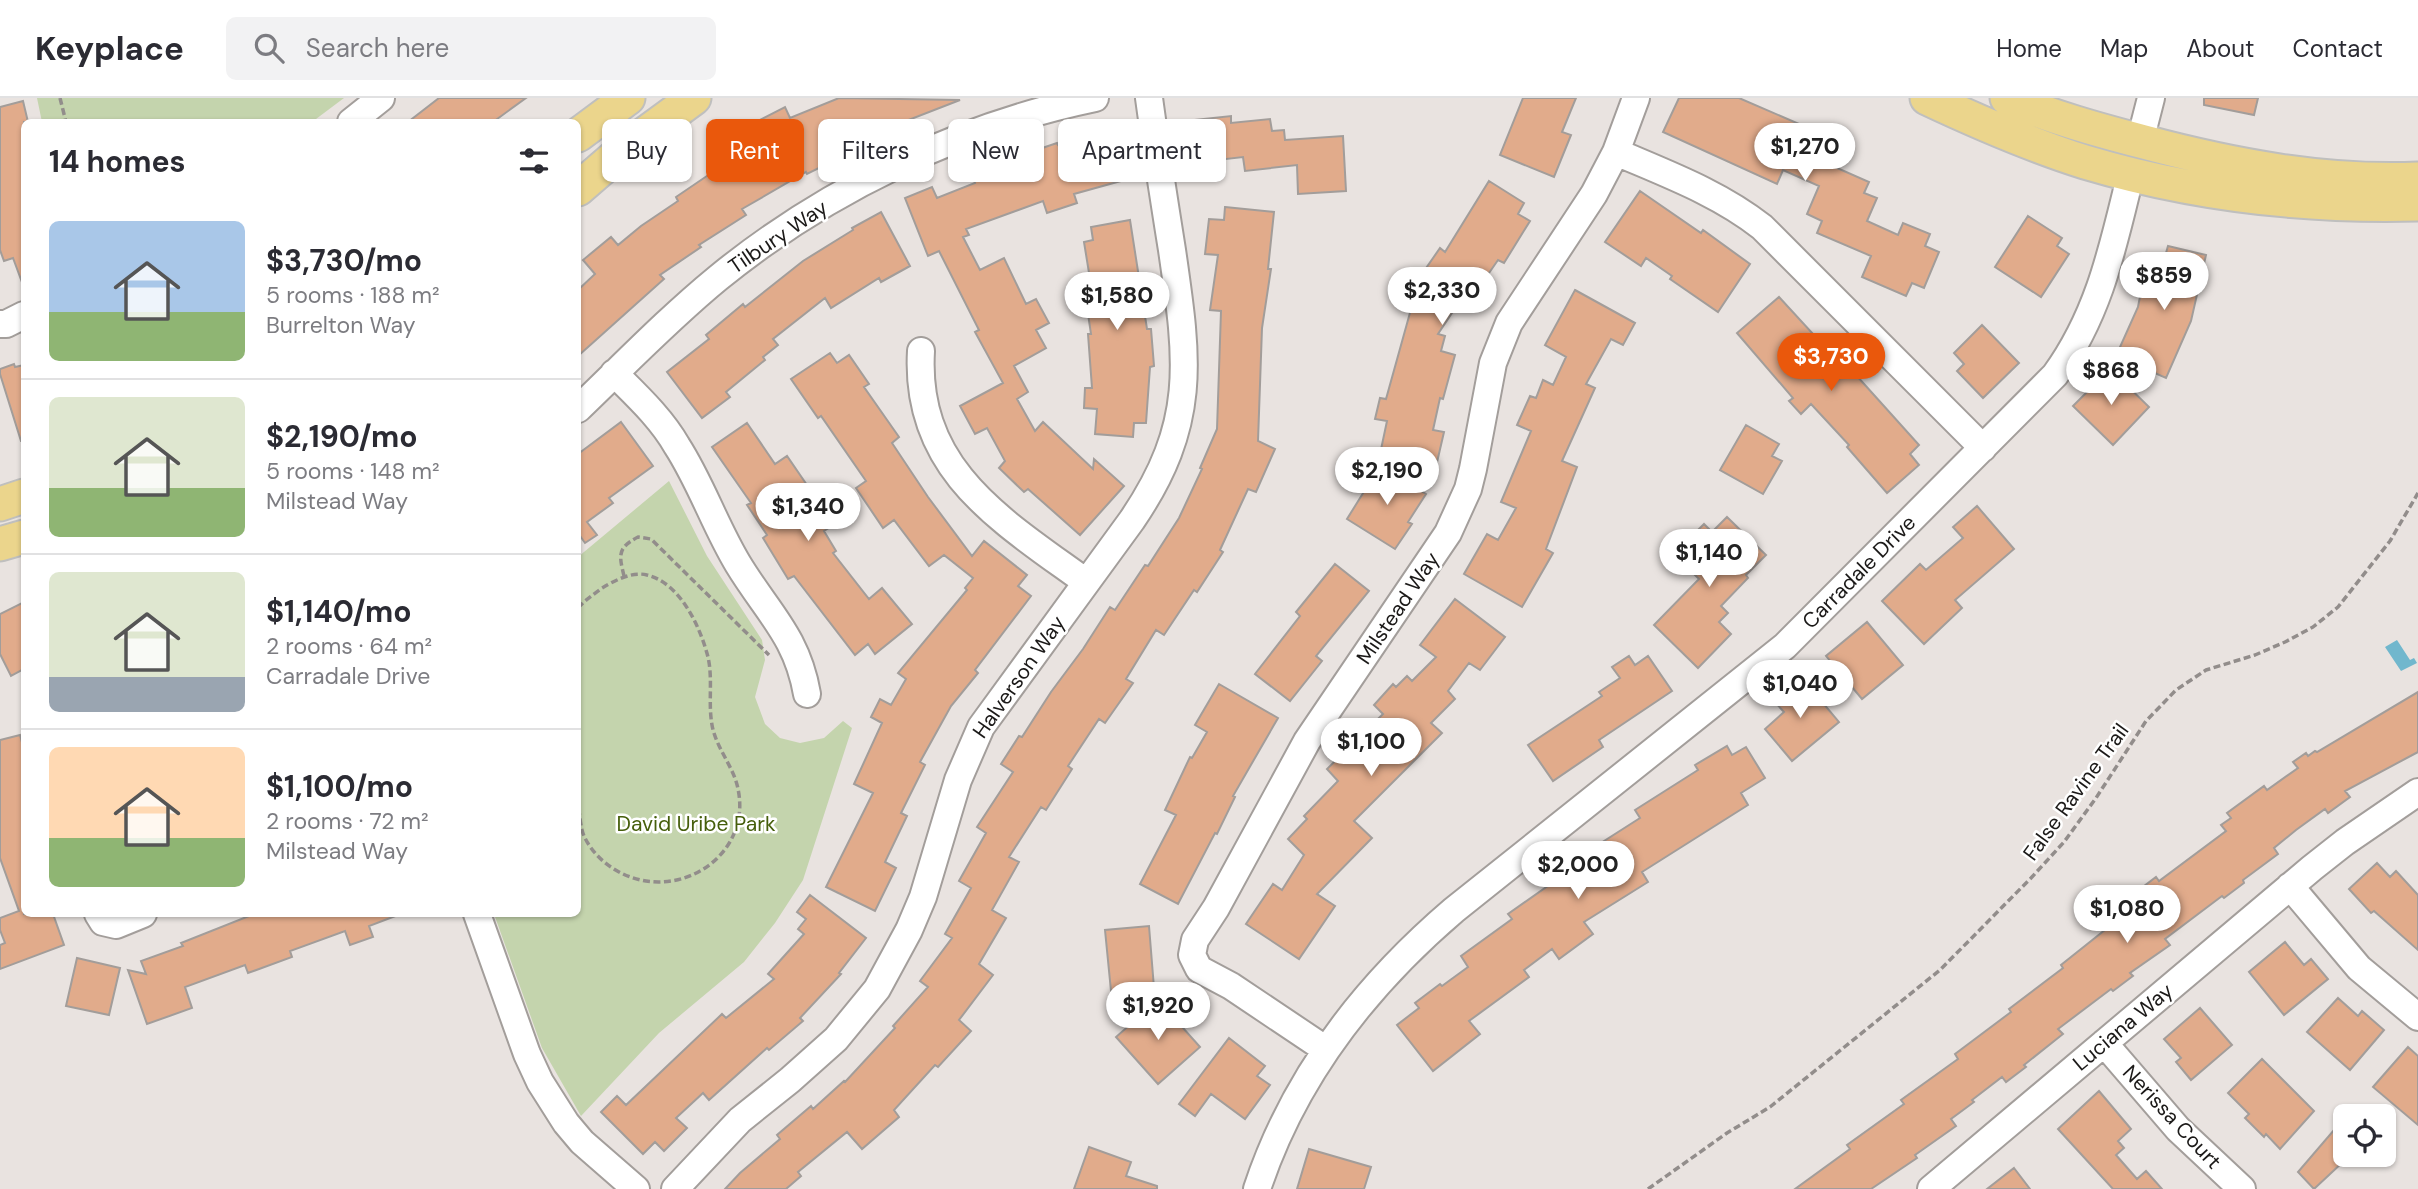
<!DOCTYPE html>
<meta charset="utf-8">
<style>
:root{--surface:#fff;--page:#f2f2f3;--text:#2b2b33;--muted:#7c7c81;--line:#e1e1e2;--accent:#ea580c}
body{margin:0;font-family:"DM Sans",sans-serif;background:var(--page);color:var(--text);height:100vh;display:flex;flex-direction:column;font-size:26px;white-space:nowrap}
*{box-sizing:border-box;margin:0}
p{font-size:23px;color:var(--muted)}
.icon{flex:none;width:38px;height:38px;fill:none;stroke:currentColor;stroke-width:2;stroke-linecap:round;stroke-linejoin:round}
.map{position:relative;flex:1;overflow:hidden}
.sheet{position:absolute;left:21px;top:21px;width:560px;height:798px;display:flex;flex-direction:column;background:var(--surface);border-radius:10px;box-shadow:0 2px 5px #0004}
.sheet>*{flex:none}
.banner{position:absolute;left:602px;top:21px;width:665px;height:63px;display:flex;gap:14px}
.controls{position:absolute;left:2333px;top:1006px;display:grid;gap:14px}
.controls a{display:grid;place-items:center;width:63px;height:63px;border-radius:10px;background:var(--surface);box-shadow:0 2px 5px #0004;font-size:35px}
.price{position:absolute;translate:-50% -60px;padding:0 16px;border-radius:24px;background:#fff;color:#222;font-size:23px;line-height:46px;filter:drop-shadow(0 2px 4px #0008)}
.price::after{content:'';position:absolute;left:50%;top:42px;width:21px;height:16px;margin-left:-10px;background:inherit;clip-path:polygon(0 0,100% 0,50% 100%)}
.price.on{background:var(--accent);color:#fff}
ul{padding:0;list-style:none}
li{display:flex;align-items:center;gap:21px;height:175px;padding:0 28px}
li+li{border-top:2px solid var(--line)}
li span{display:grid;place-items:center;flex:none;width:196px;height:140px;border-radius:10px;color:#555}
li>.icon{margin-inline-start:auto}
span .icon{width:84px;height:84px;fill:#fffc;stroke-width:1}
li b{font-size:30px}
h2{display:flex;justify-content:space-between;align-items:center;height:84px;padding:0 28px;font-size:30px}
.chip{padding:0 24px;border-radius:10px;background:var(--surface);box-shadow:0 2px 5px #0004;font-size:24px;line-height:63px}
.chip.on{background:var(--accent);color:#fff}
header{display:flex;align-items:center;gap:42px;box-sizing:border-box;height:98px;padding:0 35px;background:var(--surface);border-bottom:2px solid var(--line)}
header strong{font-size:33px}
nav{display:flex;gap:38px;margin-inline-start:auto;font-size:24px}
.search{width:490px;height:63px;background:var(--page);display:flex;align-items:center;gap:18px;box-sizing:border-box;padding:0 24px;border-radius:10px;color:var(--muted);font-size:26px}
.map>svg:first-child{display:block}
.green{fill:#c4d4ad}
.water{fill:#71b7cd}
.building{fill:#e1ab8b;stroke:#a29d9a;stroke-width:2}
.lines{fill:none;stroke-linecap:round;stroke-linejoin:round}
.minor-casing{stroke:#a39e9b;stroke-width:30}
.major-casing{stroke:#bfbfbe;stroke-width:37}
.path{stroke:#928d8b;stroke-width:3.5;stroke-dasharray:7 3.5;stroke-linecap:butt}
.minor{stroke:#fff;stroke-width:26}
.major{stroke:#ebd58c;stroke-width:33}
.labels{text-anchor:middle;stroke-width:5;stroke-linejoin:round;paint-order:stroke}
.street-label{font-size:21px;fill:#1b1918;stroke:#fff}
.park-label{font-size:21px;fill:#465f0c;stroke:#fff}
</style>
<header>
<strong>Keyplace</strong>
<div class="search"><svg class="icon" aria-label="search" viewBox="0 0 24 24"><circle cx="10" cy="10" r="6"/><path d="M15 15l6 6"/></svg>Search here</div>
<nav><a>Home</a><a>Map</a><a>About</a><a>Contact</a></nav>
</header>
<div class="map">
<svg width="2418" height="1091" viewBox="0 0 2418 1091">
<rect width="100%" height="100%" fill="#e9e3e0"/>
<path class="green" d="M 37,0 L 344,0 L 312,24 L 42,24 Z
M 669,383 L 707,458 L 762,542 L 765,562 L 755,599 L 765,626 L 780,640 L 800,645 L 824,640 L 843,623 L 852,630 L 803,782 L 775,825 L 744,864 L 659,935 L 581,1018 L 542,950 L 494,816 L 578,816 L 578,459 Z"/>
<path class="water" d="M 2397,542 L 2410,562 L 2414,560 L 2417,565 L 2401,573 L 2385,549 Z"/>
<path class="building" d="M 439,0 L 526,0 L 493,24 L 408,24 Z
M 839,0 L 960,2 L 880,33 L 882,38 L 834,59 L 835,62 L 807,76 L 806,74 L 742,111 L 746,117 L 699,147 L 701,149 L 660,177 L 664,181 L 578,258 L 578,192 L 595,176 L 583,162 L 611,139 L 618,147 L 641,128 L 678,103 L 676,99 L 726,65 L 770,41 L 760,22 L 785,9 L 790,20 Z
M 1523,0 L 1576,0 L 1562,34 L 1571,37 L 1554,79 L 1500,57 Z
M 1679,0 L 1739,0 L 1813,32 L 1803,55 L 1869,84 L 1864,95 L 1877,100 L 1867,123 L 1898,137 L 1903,125 L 1930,136 L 1925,148 L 1939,154 L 1924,190 L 1912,185 L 1906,198 L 1862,179 L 1871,158 L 1817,135 L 1822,123 L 1807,116 L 1819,88 L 1783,72 L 1777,86 L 1663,34 Z
M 2204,0 L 2258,0 L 2254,17 L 2204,7 Z
M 23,3 L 28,24 L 24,24 L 24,186 L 23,187 L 13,160 L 4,163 L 0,152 L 0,9 Z
M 1231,18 L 1231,25 L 1270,21 L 1272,33 L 1284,32 L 1285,42 L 1343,38 L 1346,93 L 1298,96 L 1297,67 L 1245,73 L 1243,59 L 1191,65 L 1186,23 Z
M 1113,31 L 1128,81 L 1074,96 L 1077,105 L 1047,115 L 1043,103 L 966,131 L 969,137 L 963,139 L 980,172 L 1004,160 L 1026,206 L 1036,201 L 1049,225 L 1036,232 L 1046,250 L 1014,268 L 1028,294 L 1017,301 L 1035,333 L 1043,324 L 1093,371 L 1094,361 L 1124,388 L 1080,437 L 1028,391 L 1024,394 L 999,370 L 1005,363 L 987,330 L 975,336 L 960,308 L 1003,285 L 975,234 L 979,232 L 939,153 L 928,158 L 905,100 L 932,89 L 937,100 L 975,85 L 971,74 L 1057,45 L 1058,47 Z
M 1489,83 L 1524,105 L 1518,116 L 1530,123 L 1504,165 L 1498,162 L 1469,204 L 1462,200 L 1438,236 L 1445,238 L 1441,253 L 1455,257 L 1443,301 L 1440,300 L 1433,332 L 1444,334 L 1435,373 L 1379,361 L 1387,323 L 1375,321 L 1380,300 L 1386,301 L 1413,204 L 1406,199 L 1440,150 L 1445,154 Z
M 1640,93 L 1701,135 L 1703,132 L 1750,166 L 1718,214 L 1670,181 L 1672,178 L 1646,160 L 1641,168 L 1605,144 Z
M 1225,109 L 1274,114 L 1268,171 L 1271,171 L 1262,230 L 1258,343 L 1275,351 L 1256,394 L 1248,391 L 1220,452 L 1223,454 L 1197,494 L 1194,492 L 1164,537 L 1156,532 L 1126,581 L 1133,585 L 1105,625 L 1099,621 L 1068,668 L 1072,671 L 1046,712 L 1041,709 L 1009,759 L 1019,764 L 992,812 L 1006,820 L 979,866 L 993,877 L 959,922 L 971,933 L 938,969 L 935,967 L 894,1012 L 899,1019 L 862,1051 L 847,1034 L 798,1074 L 801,1078 L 786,1091 L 725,1091 L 740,1075 L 780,1041 L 777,1037 L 811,1008 L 813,1011 L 844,983 L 845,984 L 895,930 L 893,928 L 928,889 L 920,883 L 952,840 L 945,836 L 971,790 L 959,783 L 986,735 L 977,729 L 1013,674 L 1001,666 L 1019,638 L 1022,639 L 1051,594 L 1083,551 L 1110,509 L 1115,512 L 1145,467 L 1148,468 L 1179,420 L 1202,371 L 1200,370 L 1217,331 L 1221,213 L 1210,212 L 1218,157 L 1205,156 L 1209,121 L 1224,122 Z
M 881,114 L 910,168 L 881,184 L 879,180 L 831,210 L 825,200 L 773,241 L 778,247 L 763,259 L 765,262 L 726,294 L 730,299 L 702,320 L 667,274 L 709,241 L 706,237 L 743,206 L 745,209 L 803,163 L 853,132 L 852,130 Z
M 2028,118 L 2062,140 L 2057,148 L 2069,156 L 2041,199 L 1995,169 Z
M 1130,122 L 1147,231 L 1151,231 L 1154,268 L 1150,269 L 1146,325 L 1134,325 L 1133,339 L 1095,336 L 1097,311 L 1084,310 L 1085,290 L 1092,290 L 1088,236 L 1091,236 L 1083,182 L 1090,181 L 1084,144 L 1093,142 L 1091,129 Z
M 2168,148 L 2206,157 L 2191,223 L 2166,280 L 2116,258 L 2138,209 L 2145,173 L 2154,175 L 2158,161 L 2164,162 Z
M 1575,192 L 1635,225 L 1623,247 L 1611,241 L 1586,286 L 1595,290 L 1562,363 L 1577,369 L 1546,451 L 1553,455 L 1522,509 L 1464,476 L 1487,436 L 1498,442 L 1516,410 L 1501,404 L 1531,333 L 1517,327 L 1530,298 L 1536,300 L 1543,282 L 1553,287 L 1566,259 L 1545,247 Z
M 1779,199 L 1835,260 L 1837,257 L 1856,277 L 1919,347 L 1910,356 L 1919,367 L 1887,395 L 1847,349 L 1849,347 L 1811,306 L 1801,316 L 1789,303 L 1793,300 L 1737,235 Z
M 1982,227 L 2019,265 L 1983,300 L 1957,273 L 1964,266 L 1954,255 Z
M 830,255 L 837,265 L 849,257 L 869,286 L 864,289 L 899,339 L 892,345 L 928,399 L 972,458 L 984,443 L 1027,477 L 1018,488 L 1031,498 L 975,572 L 978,575 L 951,608 L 920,664 L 925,667 L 901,715 L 907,718 L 885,764 L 896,770 L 875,813 L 826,789 L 873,695 L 854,686 L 882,625 L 871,619 L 880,601 L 891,607 L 906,581 L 898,575 L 967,492 L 965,490 L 973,480 L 944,457 L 929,468 L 894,422 L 883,430 L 856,390 L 866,383 L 821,318 L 818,320 L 791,281 Z
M 14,266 L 15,269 L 24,267 L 24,343 L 21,343 L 0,276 L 0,271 Z
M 2110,271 L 2149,309 L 2113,347 L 2073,308 Z
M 621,324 L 653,368 L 609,400 L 613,405 L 587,424 L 597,437 L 585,445 L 578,435 L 578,356 Z
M 747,325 L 775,366 L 787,358 L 820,406 L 822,405 L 835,426 L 824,433 L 836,453 L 833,455 L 869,501 L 882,490 L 912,526 L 875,556 L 868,546 L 855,557 L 794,478 L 788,481 L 763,440 L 767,437 L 747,407 L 751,405 L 712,349 Z
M 1746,327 L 1779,346 L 1772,358 L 1782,363 L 1763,396 L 1720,372 Z
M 1377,366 L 1426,396 L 1408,424 L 1412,426 L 1395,451 L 1347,421 L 1375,376 Z
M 1977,408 L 2014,451 L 1955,502 L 1962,510 L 1924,546 L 1882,503 L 1920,466 L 1926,472 L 1963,440 L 1953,429 Z
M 1727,419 L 1766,457 L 1746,477 L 1748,480 L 1721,508 L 1728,515 L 1719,524 L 1731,536 L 1698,570 L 1654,527 L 1699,481 L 1674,456 L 1704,426 L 1712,434 Z
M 1335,466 L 1369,493 L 1316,558 L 1322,563 L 1290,603 L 1255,576 L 1300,518 L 1296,514 Z
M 1455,501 L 1505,539 L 1480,572 L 1469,565 L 1448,593 L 1455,601 L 1431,625 L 1442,635 L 1354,723 L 1372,740 L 1317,796 L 1335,808 L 1299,861 L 1246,826 L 1273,786 L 1282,792 L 1304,757 L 1288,741 L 1307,721 L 1304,718 L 1338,683 L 1327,671 L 1383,616 L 1374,607 L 1393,586 L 1396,589 L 1407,578 L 1412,583 L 1436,559 L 1420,547 Z
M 24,504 L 24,571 L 11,578 L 0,556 L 0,516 Z
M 1867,524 L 1903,567 L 1862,601 L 1826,558 Z
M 1629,558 L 1635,567 L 1648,558 L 1672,593 L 1599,642 L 1603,649 L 1553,683 L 1528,647 L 1602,598 L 1599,594 L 1620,580 L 1612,569 Z
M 1802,580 L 1839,624 L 1792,663 L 1765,631 L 1784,614 L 1774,603 Z
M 1219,586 L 1278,620 L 1233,698 L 1235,699 L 1217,736 L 1215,735 L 1178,806 L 1140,786 L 1176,717 L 1165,712 L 1190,659 L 1192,660 L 1207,634 L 1195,627 Z
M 2418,594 L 2418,654 L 2345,693 L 2350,699 L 2328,715 L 2325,711 L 2296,732 L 2274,750 L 2278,756 L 2243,782 L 2244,785 L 2224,800 L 2222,798 L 2165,841 L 2170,847 L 2130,875 L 2133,878 L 2113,893 L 2111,891 L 2058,931 L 2063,936 L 2024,967 L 2026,969 L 2006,984 L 2002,979 L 1972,1002 L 1974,1004 L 1951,1021 L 1956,1028 L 1915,1057 L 1917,1060 L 1871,1091 L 1795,1091 L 1850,1051 L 1847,1047 L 1904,1006 L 1901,1002 L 1958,961 L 1955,956 L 2011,914 L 2009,911 L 2063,870 L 2061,867 L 2145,800 L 2139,792 L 2156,779 L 2159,783 L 2226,733 L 2221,727 L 2231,720 L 2227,715 L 2264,688 L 2267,692 L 2298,670 L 2293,664 L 2306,655 L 2308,658 L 2315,653 L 2317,654 Z
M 20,637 L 24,652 L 24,816 L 53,816 L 64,847 L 0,871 L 0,847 L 5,845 L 0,832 L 0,820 L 19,813 L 0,760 L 0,642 Z
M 1727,648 L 1732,657 L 1746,649 L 1765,680 L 1741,695 L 1748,707 L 1642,774 L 1648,784 L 1584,824 L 1593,836 L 1559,861 L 1552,851 L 1524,872 L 1529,879 L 1469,923 L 1480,936 L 1433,973 L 1397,927 L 1419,910 L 1415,905 L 1440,886 L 1442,888 L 1468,869 L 1461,858 L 1512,821 L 1508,816 L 1569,773 L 1565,768 L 1640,720 L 1635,712 L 1698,672 L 1695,667 Z
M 2377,765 L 2390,779 L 2396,773 L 2418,797 L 2418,852 L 2374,813 L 2371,815 L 2349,791 Z
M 810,797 L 866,840 L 839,875 L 841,876 L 800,920 L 803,923 L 769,952 L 767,950 L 709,1002 L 703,995 L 676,1020 L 687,1030 L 664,1053 L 655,1044 L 643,1056 L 601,1014 L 617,998 L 626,1007 L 722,916 L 726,920 L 774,881 L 768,876 L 804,836 L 798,831 L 806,821 L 797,814 Z
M 254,816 L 398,817 L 369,828 L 373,839 L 350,847 L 345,833 L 290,853 L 292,859 L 248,875 L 245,867 L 185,889 L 192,910 L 147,926 L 128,872 L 146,876 L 141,863 L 183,848 L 181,845 Z
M 1149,828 L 1154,890 L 1111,893 L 1105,832 Z
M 2285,844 L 2304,867 L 2311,861 L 2328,881 L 2284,917 L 2249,874 Z
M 77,860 L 120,870 L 109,917 L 66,908 Z
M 2338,900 L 2358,918 L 2362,913 L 2384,932 L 2350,972 L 2307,934 Z
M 1158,902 L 1200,949 L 1158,986 L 1116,939 Z
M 2200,910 L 2232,947 L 2191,982 L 2176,964 L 2181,960 L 2164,941 Z
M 1229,940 L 1265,968 L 1257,978 L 1270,987 L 1245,1021 L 1211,996 L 1195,1018 L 1179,1006 Z
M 2408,949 L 2418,958 L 2418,1027 L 2373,989 Z
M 2262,961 L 2314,1013 L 2280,1051 L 2266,1036 L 2264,1039 L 2245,1020 L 2249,1016 L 2228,995 Z
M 2099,993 L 2131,1031 L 2118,1043 L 2124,1050 L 2116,1057 L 2137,1081 L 2146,1073 L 2162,1091 L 2113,1091 L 2058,1031 Z
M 2334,1032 L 2345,1044 L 2345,1062 L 2314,1091 L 2298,1074 Z
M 1089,1049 L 1131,1064 L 1126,1078 L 1157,1088 L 1157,1091 L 1074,1091 Z
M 1309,1051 L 1371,1069 L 1364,1091 L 1297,1091 Z
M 2014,1070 L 2030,1091 L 1987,1091 Z"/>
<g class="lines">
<g class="minor-casing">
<path id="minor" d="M 351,24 L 381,0
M 2140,43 L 2151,0
M 1616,54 C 1667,76 1719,95 1762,129 L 1983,350
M 0,226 L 6,226 L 24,217
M 921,253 C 914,372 1001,422 1086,484
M 614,275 C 637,298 661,320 677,348 C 701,385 715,428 738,466 C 767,514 797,538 807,596
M 578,311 C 624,267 668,221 718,180 C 826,92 959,28 1095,0
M 2290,788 L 2359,870 L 2418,919
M 98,816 L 103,824 L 116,827 L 143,816
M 477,816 L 527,956 L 540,984 L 566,1025 L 582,1044 L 636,1091
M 2104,945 L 2178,1031 L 2242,1091
M 1325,951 L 1231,888 L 1199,871 L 1192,857 L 1195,842 L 1216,810 L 1307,643 L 1448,435 L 1468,391 L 1473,371 L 1493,265 L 1509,225 L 1594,96 L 1616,54 L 1636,0
M 675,1091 L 740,1022 L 790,982 L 836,941 L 877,891 L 909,832 L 923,799 L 958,682 L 981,629 L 1132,422 C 1198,325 1188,262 1172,152 C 1164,102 1156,51 1149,0
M 1257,1091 C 1294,979 1365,888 1454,812 L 1785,548 L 2055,277 C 2100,215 2113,148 2131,75
M 1931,1091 L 2312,770 L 2345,744 L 2418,694"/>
</g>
<g class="major-casing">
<path id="major" d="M 1927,0 C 1978,24 2031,47 2085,64 C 2192,96 2307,109 2418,106
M 2007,0 C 2051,19 2098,32 2144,44 C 2234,68 2325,85 2418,81
M 578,37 L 628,0
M 578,91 L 623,52 L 694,0
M 0,406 L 24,398
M 0,446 L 24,439"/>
</g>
<path class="path" d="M 60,0 L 66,24
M 624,478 C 619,457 617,450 638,439 L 651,441 L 769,557
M 578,510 C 585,502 593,497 602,490 C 614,483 632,473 647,477 C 680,485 700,528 708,559 C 713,581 708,605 712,627 C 716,650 734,669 738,691 C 750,747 699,791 646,783 C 620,779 595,762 584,738 C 580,729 580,716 578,707
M 1648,1091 L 1727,1035 L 1770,1009 L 1940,872 L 2031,780 L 2064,744 L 2096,700 L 2146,623 L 2176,592 L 2206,572 L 2255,557 L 2285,544 L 2313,529 L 2338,509 L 2390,443 L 2418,395"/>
<use href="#minor" class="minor"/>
<use href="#major" class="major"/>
</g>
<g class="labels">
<g class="street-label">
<text transform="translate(778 139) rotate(-34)" y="7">Tilbury Way</text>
<text transform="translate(1859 474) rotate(-45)" y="7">Carradale Drive</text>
<text transform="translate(1398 510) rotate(-56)" y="7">Milstead Way</text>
<text transform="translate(1019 579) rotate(-55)" y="7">Halverson Way</text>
<text transform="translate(2076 694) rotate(-54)" y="7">False Ravine Trail</text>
<text transform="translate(2123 929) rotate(-40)" y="7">Luciana Way</text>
<text transform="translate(2172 1019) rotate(47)" y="7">Nerissa Court</text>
</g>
<g class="park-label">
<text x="696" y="733">David Uribe Park</text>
</g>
</g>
</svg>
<div class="controls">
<a><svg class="icon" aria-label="locate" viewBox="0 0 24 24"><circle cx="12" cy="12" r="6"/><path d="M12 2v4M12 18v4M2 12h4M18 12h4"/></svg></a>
</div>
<b class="price" style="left:1805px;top:85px">$1,270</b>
<b class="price" style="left:2164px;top:214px">$859</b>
<b class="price" style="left:1442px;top:229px">$2,330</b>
<b class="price" style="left:1117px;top:234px">$1,580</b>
<b class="price on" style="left:1831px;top:295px">$3,730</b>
<b class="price" style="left:2111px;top:309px">$868</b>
<b class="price" style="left:1387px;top:409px">$2,190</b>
<b class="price" style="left:808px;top:445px">$1,340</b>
<b class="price" style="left:1709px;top:491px">$1,140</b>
<b class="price" style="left:1800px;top:622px">$1,040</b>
<b class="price" style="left:1371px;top:680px">$1,100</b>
<b class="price" style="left:1578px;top:803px">$2,000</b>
<b class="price" style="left:2127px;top:847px">$1,080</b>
<b class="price" style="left:1158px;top:944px">$1,920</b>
<div class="banner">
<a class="chip">Buy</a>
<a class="chip on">Rent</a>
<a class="chip">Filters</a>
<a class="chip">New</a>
<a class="chip">Apartment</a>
</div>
<section class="sheet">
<h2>14 homes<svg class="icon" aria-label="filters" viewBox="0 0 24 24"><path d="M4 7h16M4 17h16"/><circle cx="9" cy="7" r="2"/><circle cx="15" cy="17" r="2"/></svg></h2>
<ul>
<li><span style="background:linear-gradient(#a9c7e8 65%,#8fb573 0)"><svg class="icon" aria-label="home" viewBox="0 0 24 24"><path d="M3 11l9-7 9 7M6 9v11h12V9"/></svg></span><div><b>$3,730/mo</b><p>5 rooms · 188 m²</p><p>Burrelton Way</p></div></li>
<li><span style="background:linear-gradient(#dfe7d0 65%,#8fb573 0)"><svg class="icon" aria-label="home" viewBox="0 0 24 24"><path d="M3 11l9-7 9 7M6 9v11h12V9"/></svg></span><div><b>$2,190/mo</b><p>5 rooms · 148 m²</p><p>Milstead Way</p></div></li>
<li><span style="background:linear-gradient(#dfe7d0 75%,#9aa5b1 0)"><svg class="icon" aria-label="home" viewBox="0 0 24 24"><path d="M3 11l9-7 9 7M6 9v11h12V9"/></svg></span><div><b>$1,140/mo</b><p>2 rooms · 64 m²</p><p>Carradale Drive</p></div></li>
<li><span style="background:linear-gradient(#ffd9b3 65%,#8fb573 0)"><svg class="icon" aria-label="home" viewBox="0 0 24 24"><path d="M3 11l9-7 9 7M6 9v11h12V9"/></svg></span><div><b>$1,100/mo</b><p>2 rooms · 72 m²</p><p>Milstead Way</p></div></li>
</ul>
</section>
</div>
